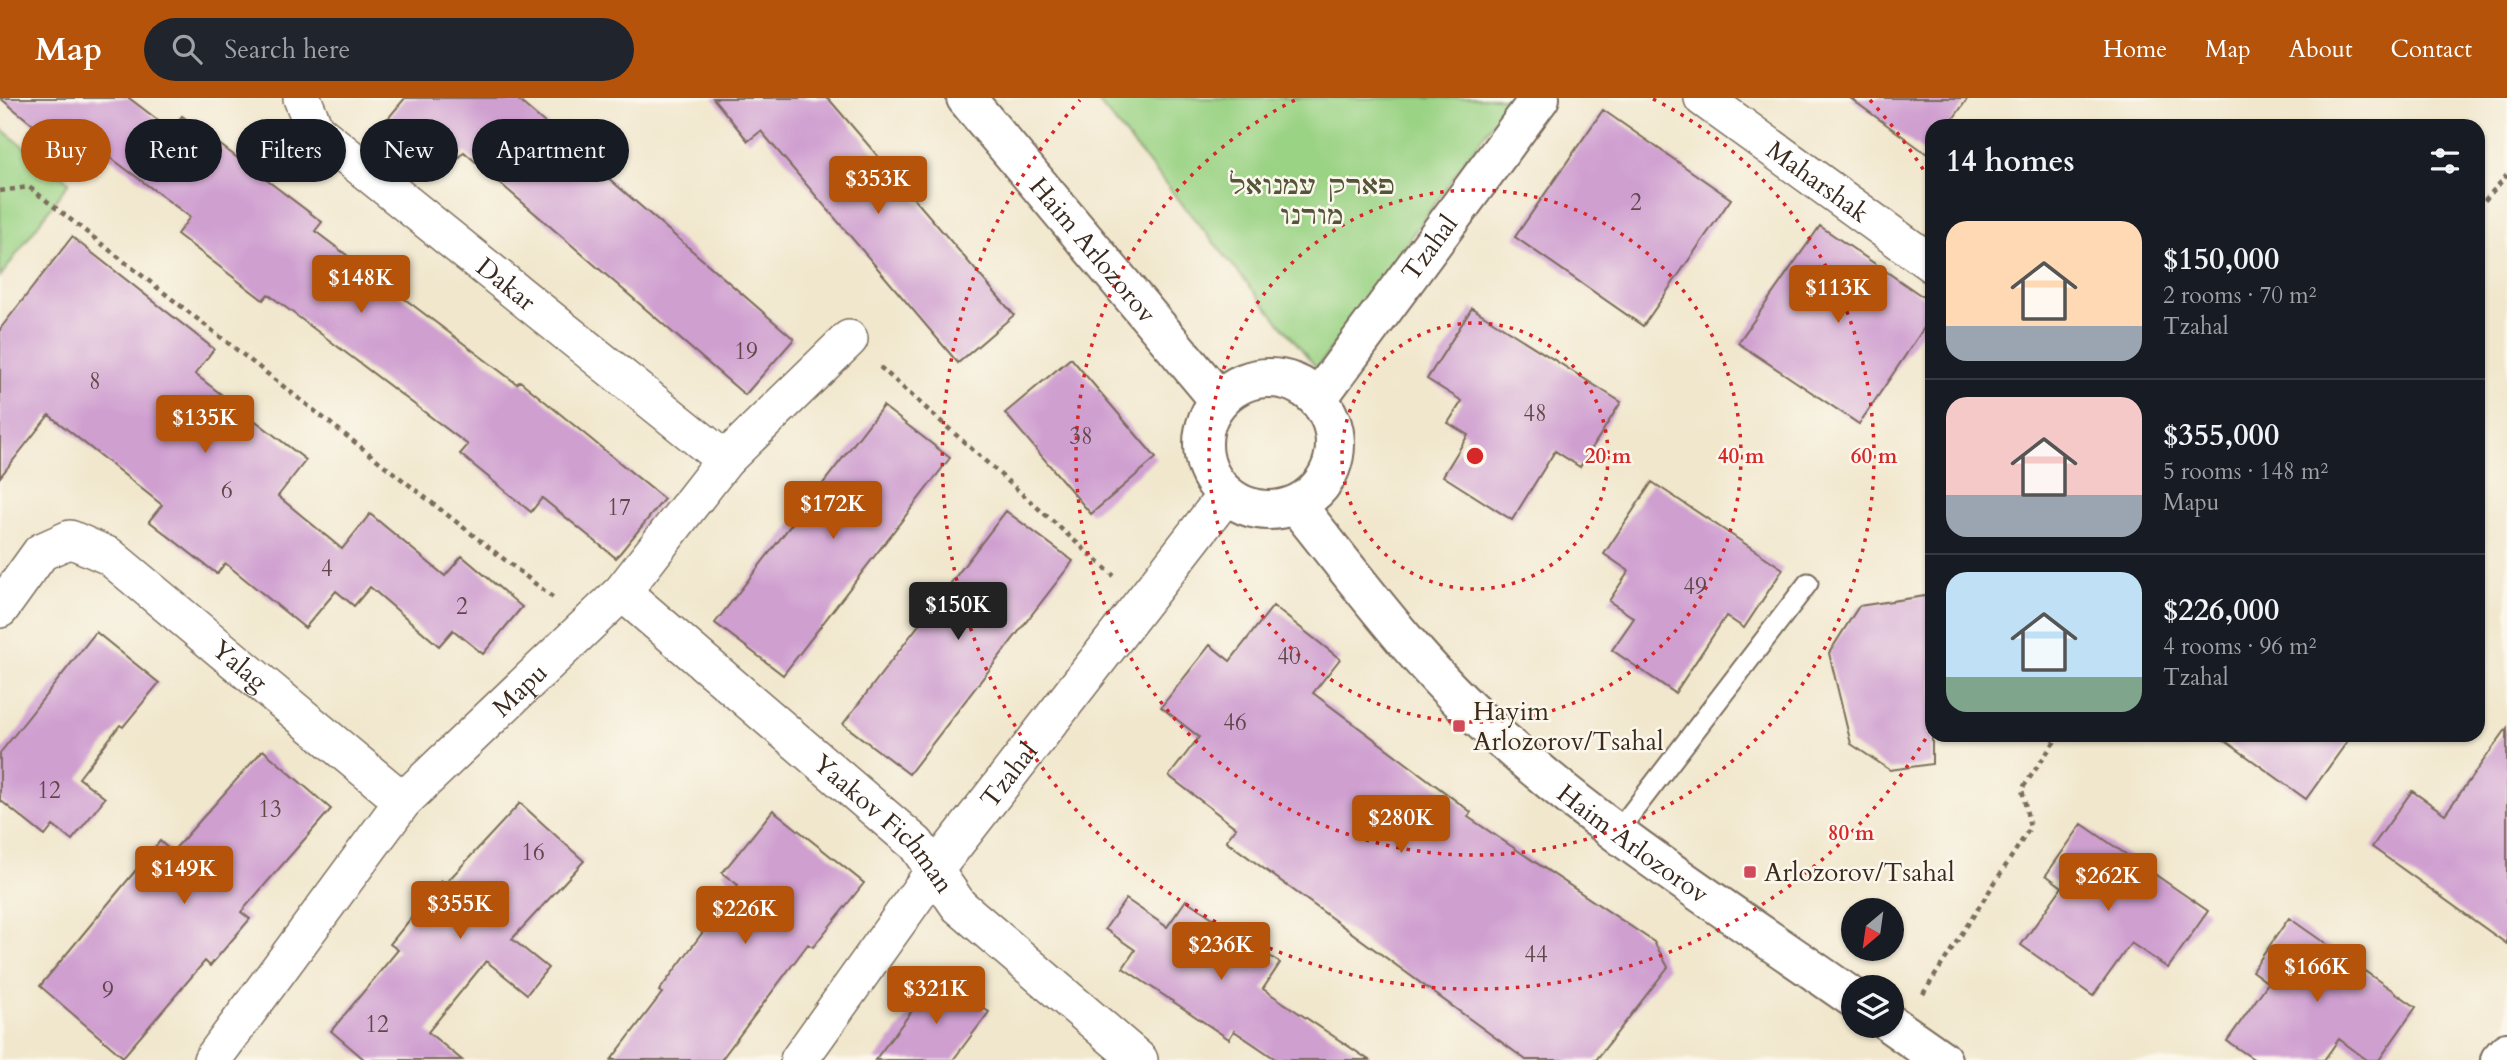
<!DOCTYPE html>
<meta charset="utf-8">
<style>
:root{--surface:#171b24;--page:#20242c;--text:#f1f3f6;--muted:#9ea1a6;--line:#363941;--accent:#b45309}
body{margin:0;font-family:Cardo,"Frank Ruhl Libre",serif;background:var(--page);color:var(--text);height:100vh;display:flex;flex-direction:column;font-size:26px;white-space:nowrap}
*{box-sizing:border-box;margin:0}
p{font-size:23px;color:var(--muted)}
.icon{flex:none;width:38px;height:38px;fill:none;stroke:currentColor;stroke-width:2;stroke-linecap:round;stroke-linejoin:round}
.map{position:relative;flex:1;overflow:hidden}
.panel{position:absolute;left:1925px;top:21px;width:560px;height:623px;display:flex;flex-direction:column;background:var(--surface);border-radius:21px;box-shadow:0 2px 5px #0004}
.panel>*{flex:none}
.top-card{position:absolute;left:21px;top:21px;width:665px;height:63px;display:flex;gap:14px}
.needle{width:46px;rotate:209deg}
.tools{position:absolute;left:1841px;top:800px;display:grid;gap:14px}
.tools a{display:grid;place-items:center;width:63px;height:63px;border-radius:50%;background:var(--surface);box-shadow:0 2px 5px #0004;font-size:35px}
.price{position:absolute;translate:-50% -60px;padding:0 16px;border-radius:7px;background:var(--accent);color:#fff;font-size:23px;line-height:46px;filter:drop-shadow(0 2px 4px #0008)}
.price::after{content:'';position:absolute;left:50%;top:42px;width:21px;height:16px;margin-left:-10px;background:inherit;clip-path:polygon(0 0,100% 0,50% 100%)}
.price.selected{background:#222;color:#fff}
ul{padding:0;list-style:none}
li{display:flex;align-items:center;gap:21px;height:175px;padding:0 21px}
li+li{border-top:2px solid var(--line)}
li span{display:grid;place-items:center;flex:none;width:196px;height:140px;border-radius:21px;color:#555}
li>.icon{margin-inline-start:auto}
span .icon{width:84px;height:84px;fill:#fffc;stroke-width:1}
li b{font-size:30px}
h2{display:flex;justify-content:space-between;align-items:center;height:84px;padding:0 21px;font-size:30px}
.pill{padding:0 24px;border-radius:32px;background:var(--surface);box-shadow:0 2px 5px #0004;font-size:24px;line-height:63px}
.pill.selected{background:var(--accent);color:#fff}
header{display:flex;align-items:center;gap:42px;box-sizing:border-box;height:98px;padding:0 35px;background:var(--accent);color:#fff}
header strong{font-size:33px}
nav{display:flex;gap:38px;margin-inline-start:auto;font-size:24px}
.search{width:490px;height:63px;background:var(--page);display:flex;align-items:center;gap:18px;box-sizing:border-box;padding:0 24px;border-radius:38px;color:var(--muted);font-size:26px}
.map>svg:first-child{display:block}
.green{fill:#9bd385;stroke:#6b7e52;stroke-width:2}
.building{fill:#cf9fd0}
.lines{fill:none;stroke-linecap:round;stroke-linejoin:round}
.service-casing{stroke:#7b6c5b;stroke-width:23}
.minor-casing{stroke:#7b6c5b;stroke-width:40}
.tertiary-casing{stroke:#7b6c5b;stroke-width:42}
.path{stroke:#7b6c5b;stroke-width:4.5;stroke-dasharray:5 5;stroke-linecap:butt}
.service{stroke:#fff;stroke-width:19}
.minor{stroke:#fff;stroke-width:37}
.tertiary{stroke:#fff;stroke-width:38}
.ring{fill:none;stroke:#d62828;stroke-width:3.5;stroke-dasharray:3.5 7}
.poi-dot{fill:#d1495b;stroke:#fbf7ec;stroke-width:2.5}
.labels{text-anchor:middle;stroke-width:5;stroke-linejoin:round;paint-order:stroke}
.number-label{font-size:23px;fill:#60474a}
.street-label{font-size:26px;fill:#3b2a1e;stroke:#fbf7ec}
.park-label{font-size:26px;fill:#535438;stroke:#fbf7ec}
.poi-label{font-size:26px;fill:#3b2a1e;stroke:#fbf7ec;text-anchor:start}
.centre{fill:#d62828;stroke:#fbf7ec;stroke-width:3.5}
.ring-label{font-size:21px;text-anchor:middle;font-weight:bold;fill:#d62828;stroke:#fbf7ec;stroke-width:5;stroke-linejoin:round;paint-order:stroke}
</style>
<header>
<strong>Map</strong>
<div class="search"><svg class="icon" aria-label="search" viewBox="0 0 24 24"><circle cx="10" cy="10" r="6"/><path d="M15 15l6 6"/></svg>Search here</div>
<nav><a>Home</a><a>Map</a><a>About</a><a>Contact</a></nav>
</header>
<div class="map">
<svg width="2507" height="962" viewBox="0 0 2507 962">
<rect width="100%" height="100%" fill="#fbf7ec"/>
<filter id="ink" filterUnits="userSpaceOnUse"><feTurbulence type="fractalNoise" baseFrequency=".0143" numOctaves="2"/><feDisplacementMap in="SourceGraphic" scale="14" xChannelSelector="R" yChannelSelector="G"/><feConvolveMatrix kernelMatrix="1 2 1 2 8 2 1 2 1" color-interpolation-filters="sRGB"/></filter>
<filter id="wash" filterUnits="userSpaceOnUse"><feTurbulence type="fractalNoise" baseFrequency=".00686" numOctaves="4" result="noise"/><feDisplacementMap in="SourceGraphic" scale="28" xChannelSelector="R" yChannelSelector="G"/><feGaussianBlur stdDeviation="1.57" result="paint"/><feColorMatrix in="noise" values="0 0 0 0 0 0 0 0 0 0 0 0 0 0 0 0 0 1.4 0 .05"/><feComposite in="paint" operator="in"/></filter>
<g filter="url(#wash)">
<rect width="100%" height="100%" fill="#f1e7cd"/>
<path class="green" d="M 1095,0 L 1510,0 L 1317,270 Z
M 0,30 L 69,84 L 0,179 Z"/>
<g id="blocks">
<path class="building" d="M 0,0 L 129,0 L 171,32 L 182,18 L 322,124 L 315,133 L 517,286 L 520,283 L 664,401 L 616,460 L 542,400 L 531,414 L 460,356 L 468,347 L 268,196 L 263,202 L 177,136 L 190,119 L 64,25 L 51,41 Z
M 405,0 L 516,0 L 794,241 L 745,297 L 464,54 L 447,74 L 385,24 Z
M 713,0 L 828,0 L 1014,217 L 958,265 L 761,33 L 748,43 Z
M 1850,0 L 1968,0 L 1948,28 L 1932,28 L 1932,50 L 1927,56 Z
M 1603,12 L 1731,101 L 1643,228 L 1515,139 Z
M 1820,128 L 1932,205 L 1932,218 L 1859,326 L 1738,245 Z
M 72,139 L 214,251 L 195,276 L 306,362 L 278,398 L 342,451 L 370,416 L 445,478 L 462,458 L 522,509 L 483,556 L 453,532 L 439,548 L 370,489 L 354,508 L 336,493 L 305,530 L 225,465 L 217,476 L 149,423 L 162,407 L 49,317 L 0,379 L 0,231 Z
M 1472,210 L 1621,304 L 1580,369 L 1555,353 L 1512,422 L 1443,378 L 1468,337 L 1448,325 L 1462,303 L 1427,281 Z
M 1071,260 L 1156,360 L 1091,416 L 1005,315 Z
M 883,308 L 950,360 L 783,577 L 715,525 Z
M 1652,384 L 1783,471 L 1744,530 L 1726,518 L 1675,595 L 1612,552 L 1634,520 L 1609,503 L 1629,473 L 1604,456 Z
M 1006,413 L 1073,463 L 909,676 L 843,626 Z
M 1932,497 L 1932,666 L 1890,672 L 1851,646 L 1829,555 L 1859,508 Z
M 1273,508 L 1340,561 L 1313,595 L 1471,714 L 1468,719 L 1654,844 L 1668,869 L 1596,962 L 1526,962 L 1226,743 L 1236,730 L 1169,678 L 1199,639 L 1161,609 L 1210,547 L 1230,563 Z
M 96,534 L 159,585 L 123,629 L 120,627 L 79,680 L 105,700 L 72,742 L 53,728 L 45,738 L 0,702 L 0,655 Z
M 2507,630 L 2507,846 L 2372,749 L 2412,693 L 2445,716 Z
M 2217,637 L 2352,637 L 2306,701 Z
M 263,652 L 331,711 L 241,814 L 250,821 L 210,868 L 205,863 L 123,959 L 40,888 L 160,743 L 172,754 Z
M 520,705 L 584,763 L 512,841 L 548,870 L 527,896 L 486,863 L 428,934 L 462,962 L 365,962 L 331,933 L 398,852 L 390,846 L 441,783 L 445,786 Z
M 773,712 L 864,785 L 813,849 L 808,846 L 721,962 L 611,962 L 662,895 L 659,893 L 738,787 L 722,775 Z
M 2082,726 L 2208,813 L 2168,870 L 2131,845 L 2093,898 L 2021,847 L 2062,789 L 2046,777 Z
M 1126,801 L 1167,829 L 1186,802 L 1280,865 L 1263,891 L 1369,962 L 1277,962 L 1234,933 L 1229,941 L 1123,870 L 1135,852 L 1105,831 Z
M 2289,820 L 2416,909 L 2379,962 L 2367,962 L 2339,941 L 2324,962 L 2255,962 L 2227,943 L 2268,885 L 2252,873 Z
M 939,877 L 989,914 L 953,962 L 875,962 Z"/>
</g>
</g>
<g filter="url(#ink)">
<use href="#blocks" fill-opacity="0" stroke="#7b6c5b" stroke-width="2"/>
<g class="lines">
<g class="service-casing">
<path id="service" d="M 1617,734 L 1808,485"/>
</g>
<g class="minor-casing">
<g id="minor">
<path id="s1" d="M 302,0 L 315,32 L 725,362"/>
<path id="s2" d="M 1703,0 L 1932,166"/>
<path id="s3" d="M 622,494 L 916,746 L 959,808 L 1139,962"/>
<path id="s4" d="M 0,511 L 41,454 L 70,441 L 109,458 L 403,703"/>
<path id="s5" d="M 212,962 L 403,703 L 622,494 L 725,362 L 849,241"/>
<path id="s6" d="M 799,962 L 934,773 L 1226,397"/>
</g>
</g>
<g class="tertiary-casing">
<g id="tertiary">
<path id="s7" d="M 966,0 L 1219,302"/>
<circle cx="1269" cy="346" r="66"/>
<path id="s8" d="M 1318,300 L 1540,0"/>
<path id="s9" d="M 1296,407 C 1357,482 1415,563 1487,628 C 1598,731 1729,813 1853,900"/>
<path d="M 1892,927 L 1942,962"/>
<path d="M 2500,962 L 2507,954"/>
</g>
</g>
<path class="path" d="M 0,93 L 29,89 L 556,502
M 2478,110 L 2507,77
M 880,269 L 1114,478
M 1923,896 L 2030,730 L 2022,691 L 2059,637"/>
<use href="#service" class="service"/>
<use href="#minor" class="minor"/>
<use href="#tertiary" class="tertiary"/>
</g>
</g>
<g class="ring">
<circle cx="1475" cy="358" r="133"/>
<circle cx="1475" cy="358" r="266"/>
<path d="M1653 1A399 399 0 1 1 1297 1"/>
<path d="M1931 632A532 532 0 1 1 1080 2M1870 2A532 532 0 0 1 1931 84"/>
</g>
<g class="poi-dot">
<rect x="1452" y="621" width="14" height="14" rx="3.5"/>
<rect x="1743" y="767" width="14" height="14" rx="3.5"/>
</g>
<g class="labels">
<g class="number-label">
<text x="1636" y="112">2</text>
<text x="746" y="261">19</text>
<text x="95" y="291">8</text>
<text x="1535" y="323">48</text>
<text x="1081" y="346">38</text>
<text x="227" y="400">6</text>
<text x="619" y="417">17</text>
<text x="327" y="478">4</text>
<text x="1695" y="496">49</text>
<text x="462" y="516">2</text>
<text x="1289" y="566">40</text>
<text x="1235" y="632">46</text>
<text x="49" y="700">12</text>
<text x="270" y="719">13</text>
<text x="533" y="762">16</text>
<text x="1536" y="864">44</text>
<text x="108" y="900">9</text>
<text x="377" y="934">12</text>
</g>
<g class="street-label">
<text dy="9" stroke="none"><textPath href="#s2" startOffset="142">Maharshak</textPath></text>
<text dy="9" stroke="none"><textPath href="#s8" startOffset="187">Tzahal</textPath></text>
<text dy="9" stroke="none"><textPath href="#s7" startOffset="198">Haim Arlozorov</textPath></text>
<text dy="9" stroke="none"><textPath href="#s1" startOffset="280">Dakar</textPath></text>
<text dy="9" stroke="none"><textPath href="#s4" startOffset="315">Yalag</textPath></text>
<text dy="9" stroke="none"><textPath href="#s5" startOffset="483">Mapu</textPath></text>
<text dy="9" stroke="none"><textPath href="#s6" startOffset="354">Tzahal</textPath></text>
<text dy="9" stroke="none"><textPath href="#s3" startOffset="350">Yaakov Fichman</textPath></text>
<text dy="9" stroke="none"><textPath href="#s9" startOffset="480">Haim Arlozorov</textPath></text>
</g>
<g class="park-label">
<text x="1312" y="96">פארק עמנואל<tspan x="1312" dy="30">מורנו</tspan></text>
</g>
<g class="poi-label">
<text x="1473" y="622">Hayim<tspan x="1473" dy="30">Arlozorov/Tsahal</tspan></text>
<text x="1764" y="783">Arlozorov/Tsahal</text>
</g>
</g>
<circle cx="1475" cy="358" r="10" class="centre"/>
<g class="ring-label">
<text x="1608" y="365">20 m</text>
<text x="1741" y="365">40 m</text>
<text x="1874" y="365">60 m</text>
<text x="1851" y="742">80 m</text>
</g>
</svg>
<div class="tools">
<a><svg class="needle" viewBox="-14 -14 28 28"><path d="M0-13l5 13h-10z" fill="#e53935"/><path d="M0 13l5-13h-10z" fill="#9ea1a6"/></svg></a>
<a><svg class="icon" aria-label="layers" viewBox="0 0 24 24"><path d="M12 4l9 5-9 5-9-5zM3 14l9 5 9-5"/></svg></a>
</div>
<b class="price" style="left:878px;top:118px">$353K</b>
<b class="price" style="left:361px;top:217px">$148K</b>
<b class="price" style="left:1838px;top:227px">$113K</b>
<b class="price" style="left:205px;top:357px">$135K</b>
<b class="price" style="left:833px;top:443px">$172K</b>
<b class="price selected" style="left:958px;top:544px">$150K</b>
<b class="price" style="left:1401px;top:757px">$280K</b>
<b class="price" style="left:184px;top:808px">$149K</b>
<b class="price" style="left:2108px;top:815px">$262K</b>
<b class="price" style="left:460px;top:843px">$355K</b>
<b class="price" style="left:745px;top:848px">$226K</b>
<b class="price" style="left:1221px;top:884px">$236K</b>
<b class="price" style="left:2317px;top:906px">$166K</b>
<b class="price" style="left:936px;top:928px">$321K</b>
<div class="top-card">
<a class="pill selected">Buy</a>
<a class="pill">Rent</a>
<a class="pill">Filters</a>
<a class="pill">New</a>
<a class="pill">Apartment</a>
</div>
<section class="panel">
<h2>14 homes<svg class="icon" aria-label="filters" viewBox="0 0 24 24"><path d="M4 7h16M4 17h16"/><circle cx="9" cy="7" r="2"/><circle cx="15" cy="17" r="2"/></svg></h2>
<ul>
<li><span style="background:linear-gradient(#ffd9b3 75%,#9aa5b1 0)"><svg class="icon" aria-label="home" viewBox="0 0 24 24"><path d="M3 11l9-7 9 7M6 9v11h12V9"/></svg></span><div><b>$150,000</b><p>2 rooms · 70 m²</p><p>Tzahal</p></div></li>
<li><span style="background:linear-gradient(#f6c9c9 70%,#9aa5b1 0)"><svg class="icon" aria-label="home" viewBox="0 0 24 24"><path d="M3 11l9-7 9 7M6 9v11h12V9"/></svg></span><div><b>$355,000</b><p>5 rooms · 148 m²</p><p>Mapu</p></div></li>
<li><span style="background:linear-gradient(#bfe0f5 75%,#7fa58c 0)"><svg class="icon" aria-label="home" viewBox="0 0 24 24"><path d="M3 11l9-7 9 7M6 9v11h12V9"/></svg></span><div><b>$226,000</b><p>4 rooms · 96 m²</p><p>Tzahal</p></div></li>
</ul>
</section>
</div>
